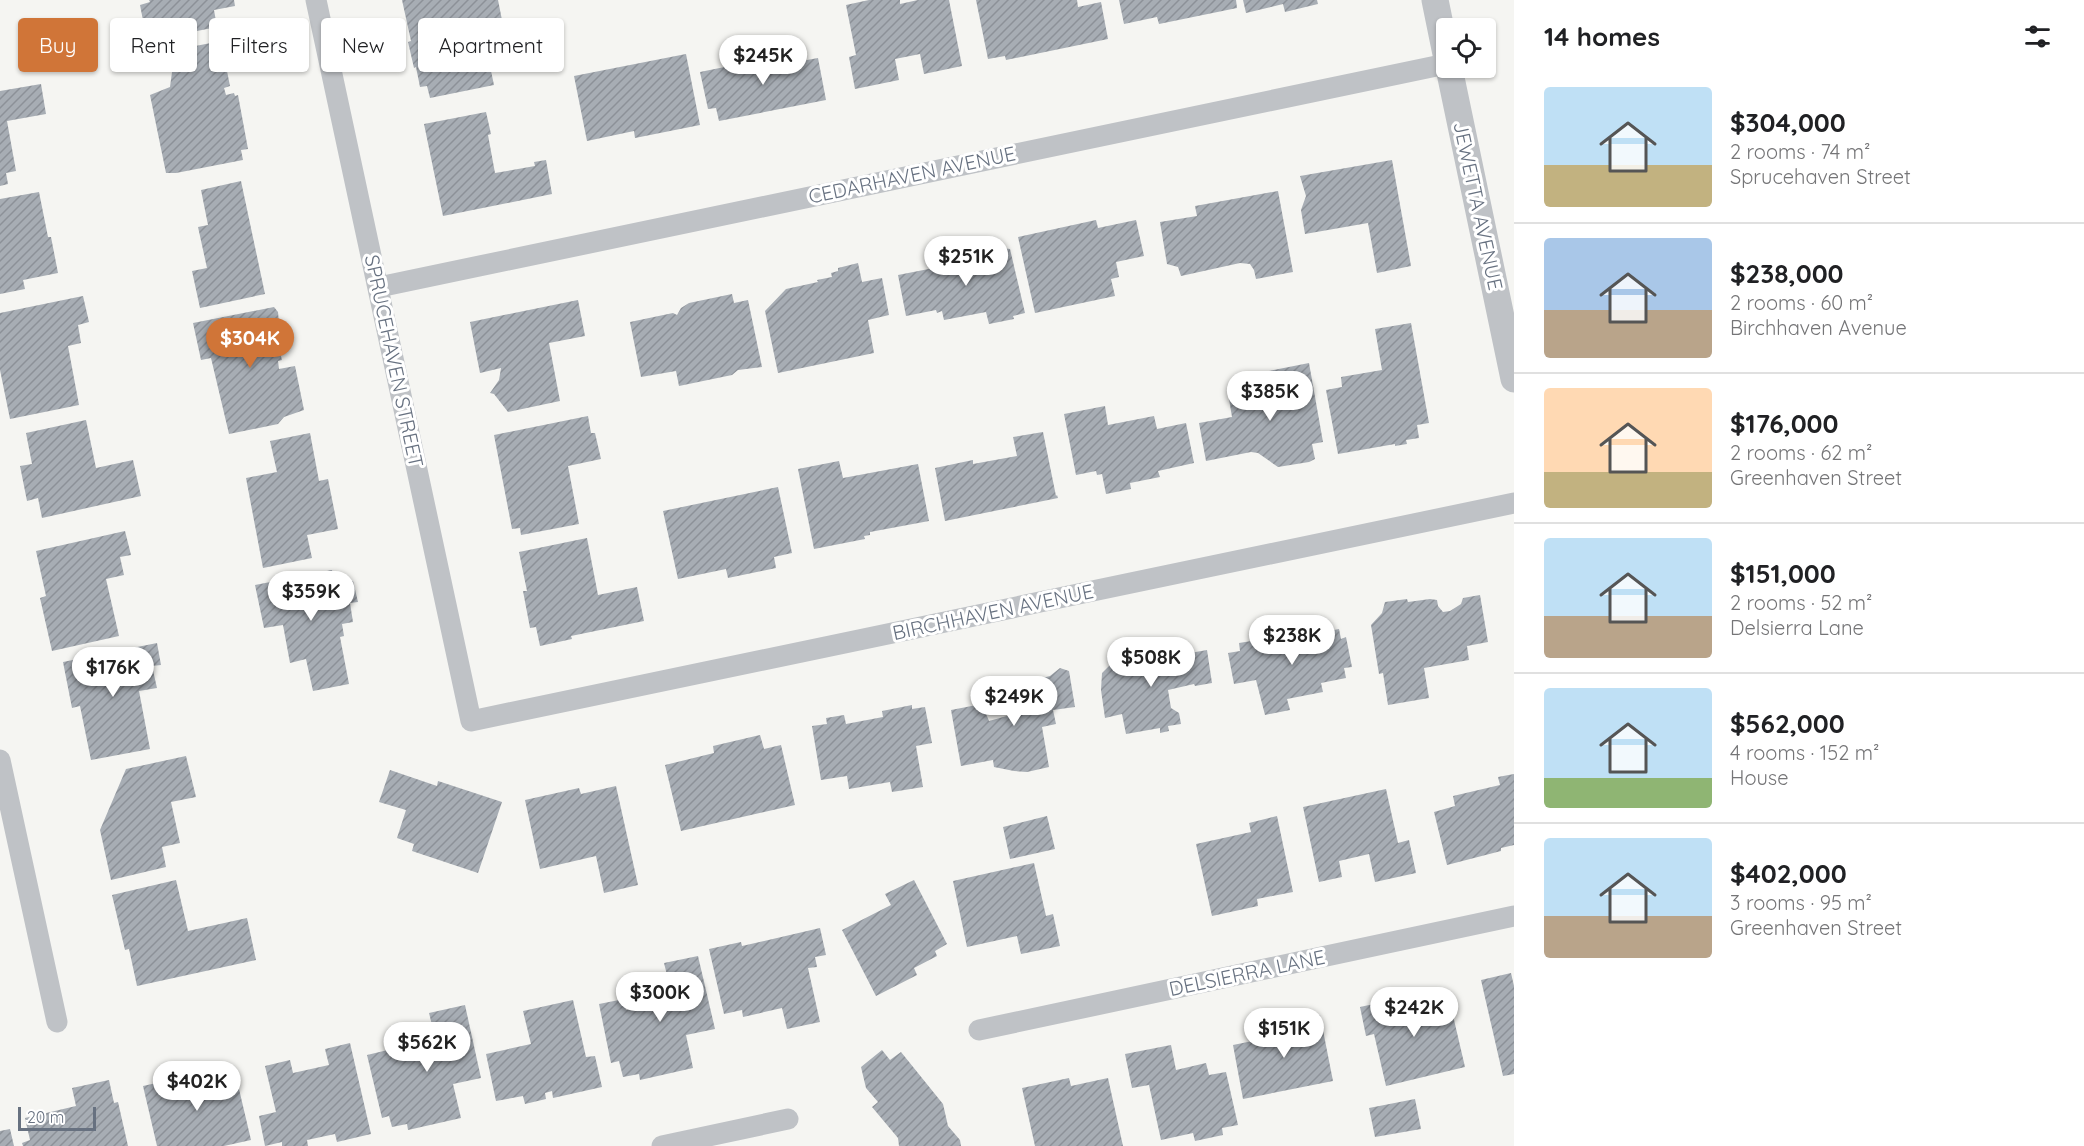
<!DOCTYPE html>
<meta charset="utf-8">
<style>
:root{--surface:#fff;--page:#f6f6f6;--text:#202124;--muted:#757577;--line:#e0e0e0;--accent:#d07538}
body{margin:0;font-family:Quicksand,sans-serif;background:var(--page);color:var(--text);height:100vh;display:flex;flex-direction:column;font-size:22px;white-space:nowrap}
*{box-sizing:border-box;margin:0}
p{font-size:20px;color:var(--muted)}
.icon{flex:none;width:33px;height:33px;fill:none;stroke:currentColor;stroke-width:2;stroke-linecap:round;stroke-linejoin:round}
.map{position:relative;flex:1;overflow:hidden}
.panel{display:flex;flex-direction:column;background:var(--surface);width:570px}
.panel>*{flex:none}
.top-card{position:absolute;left:18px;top:18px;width:570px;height:54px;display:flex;gap:12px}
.fabs{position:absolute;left:1436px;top:18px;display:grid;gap:12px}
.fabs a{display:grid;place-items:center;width:60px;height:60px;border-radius:6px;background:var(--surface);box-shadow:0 2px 4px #0004;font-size:30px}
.scale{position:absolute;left:18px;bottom:15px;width:78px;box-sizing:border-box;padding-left:6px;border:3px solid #677180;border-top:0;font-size:16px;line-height:21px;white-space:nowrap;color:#677180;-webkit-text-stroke:4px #fff;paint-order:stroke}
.price{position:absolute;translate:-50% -51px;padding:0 14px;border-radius:21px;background:#fff;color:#222;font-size:20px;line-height:39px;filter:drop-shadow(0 2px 3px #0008)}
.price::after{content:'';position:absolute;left:50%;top:36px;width:18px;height:14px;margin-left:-9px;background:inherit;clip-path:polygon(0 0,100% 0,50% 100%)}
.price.on{background:var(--accent);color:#fff}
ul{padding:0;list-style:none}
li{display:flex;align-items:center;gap:18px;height:150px;padding:0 30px}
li+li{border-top:2px solid var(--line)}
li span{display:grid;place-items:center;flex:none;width:168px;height:120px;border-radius:6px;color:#555}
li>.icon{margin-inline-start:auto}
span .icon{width:72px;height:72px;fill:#fffc;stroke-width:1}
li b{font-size:26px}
h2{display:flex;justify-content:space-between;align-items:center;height:72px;padding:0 30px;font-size:26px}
.tag{padding:0 21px;border-radius:6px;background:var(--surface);box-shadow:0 2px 4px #0004;font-size:21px;line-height:54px}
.tag.on{background:var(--accent);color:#fff}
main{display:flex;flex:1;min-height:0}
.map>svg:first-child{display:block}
.building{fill:url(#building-hatch)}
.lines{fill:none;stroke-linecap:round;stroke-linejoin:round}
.minor{stroke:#bfc2c6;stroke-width:21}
.tertiary{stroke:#bfc2c6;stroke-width:27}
.labels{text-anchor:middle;stroke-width:6;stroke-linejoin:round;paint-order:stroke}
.street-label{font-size:20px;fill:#677180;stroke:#fff}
</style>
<main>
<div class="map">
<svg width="1514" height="1146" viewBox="0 0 1514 1146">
<defs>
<pattern id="building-hatch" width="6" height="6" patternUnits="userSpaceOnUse" patternTransform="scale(1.5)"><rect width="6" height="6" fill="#a7adb4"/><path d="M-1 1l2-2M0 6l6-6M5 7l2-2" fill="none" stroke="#8c9198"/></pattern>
</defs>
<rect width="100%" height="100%" fill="#f5f5f2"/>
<path class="building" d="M 149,0 L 234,0 L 235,6 L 214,10 L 217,27 L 147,41 L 140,5 L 150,2 Z
M 402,0 L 498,0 L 503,25 L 482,29 L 494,85 L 430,98 L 427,86 L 420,87 L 416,67 L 414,68 L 408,42 L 411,41 Z
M 869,0 L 900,0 L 900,4 L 918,0 L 949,0 L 962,66 L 924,74 L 920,54 L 895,59 L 899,80 L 855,89 L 849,57 L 856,55 L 846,5 Z
M 976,0 L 1077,0 L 1078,7 L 1101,2 L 1108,39 L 1006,60 L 1005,56 L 988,59 Z
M 1119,0 L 1236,0 L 1237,8 L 1159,24 L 1157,17 L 1124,24 Z
M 1243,0 L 1317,0 L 1318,4 L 1285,12 L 1283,4 L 1246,13 Z
M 221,41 L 230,86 L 224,88 L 226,95 L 234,93 L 235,96 L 238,95 L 248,149 L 241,150 L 243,160 L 176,173 L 166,173 L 150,95 L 170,87 L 175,50 Z
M 686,54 L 700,125 L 635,138 L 634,131 L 587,141 L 574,76 Z
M 789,54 L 791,63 L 818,58 L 826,100 L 719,121 L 716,108 L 708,109 L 700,72 Z
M 41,84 L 46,114 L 7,121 L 16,171 L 6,173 L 8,184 L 0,186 L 0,91 Z
M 486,112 L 491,134 L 488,135 L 495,173 L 535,166 L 534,162 L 546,160 L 552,194 L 443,216 L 424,124 Z
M 1392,160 L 1411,266 L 1377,273 L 1368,223 L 1305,234 L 1301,210 L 1306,196 L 1300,176 Z
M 241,181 L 265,294 L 200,308 L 192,271 L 207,268 L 198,227 L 208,225 L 201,190 Z
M 1278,191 L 1293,272 L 1256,279 L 1254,270 L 1250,264 L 1240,263 L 1181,276 L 1178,267 L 1167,264 L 1160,222 L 1197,216 L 1195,206 Z
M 39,192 L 48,237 L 51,237 L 58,273 L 23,280 L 25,289 L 0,294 L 0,199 Z
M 1096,220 L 1098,228 L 1136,220 L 1144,256 L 1116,262 L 1119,277 L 1111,279 L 1115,296 L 1035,313 L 1018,237 Z
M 987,246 L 1010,249 L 1025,313 L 1013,316 L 1014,319 L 989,324 L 986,312 L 944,320 L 942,311 L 937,313 L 936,310 L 906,316 L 898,275 L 944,266 L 953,257 L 965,250 Z
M 858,263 L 862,282 L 882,278 L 889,315 L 868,320 L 874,353 L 778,373 L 765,311 L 786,289 L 818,282 L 817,280 L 832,277 L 831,273 L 838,271 L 838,268 Z
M 732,294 L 734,303 L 748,300 L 762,367 L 738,370 L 732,375 L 679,386 L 676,371 L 641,377 L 630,322 L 673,313 L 677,315 L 681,308 L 689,303 Z
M 83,296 L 89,322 L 78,325 L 81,343 L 68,346 L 79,405 L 10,419 L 0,370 L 0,313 Z
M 578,300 L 585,336 L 549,343 L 560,401 L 508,412 L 494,394 L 490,393 L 499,380 L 501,368 L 480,373 L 470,322 Z
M 274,307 L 278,312 L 280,334 L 287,348 L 279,349 L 282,360 L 278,361 L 279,369 L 295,366 L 304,410 L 284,417 L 278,424 L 229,434 L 211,358 L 201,360 L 193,323 Z
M 1411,323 L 1429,423 L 1417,425 L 1419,438 L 1406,440 L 1407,444 L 1395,446 L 1395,444 L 1338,454 L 1326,390 L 1342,387 L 1341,377 L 1382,370 L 1375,329 Z
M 1309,363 L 1323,442 L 1312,444 L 1315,459 L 1309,462 L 1278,467 L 1258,453 L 1251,452 L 1206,461 L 1199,423 L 1232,417 L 1229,399 L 1273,392 L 1269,371 Z
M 1105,406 L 1108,425 L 1154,416 L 1157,429 L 1186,423 L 1194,463 L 1158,471 L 1160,477 L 1130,483 L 1131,489 L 1106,494 L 1102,474 L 1097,475 L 1096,471 L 1076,475 L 1064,414 Z
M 588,416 L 591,433 L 595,433 L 601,459 L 568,466 L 579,524 L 521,535 L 520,528 L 512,529 L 494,435 Z
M 86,420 L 96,468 L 133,460 L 141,496 L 42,518 L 38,498 L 27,501 L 20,466 L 32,464 L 26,433 Z
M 1043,432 L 1056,496 L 1057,495 L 1058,498 L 945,521 L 935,468 L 973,460 L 973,464 L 1017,456 L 1013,437 Z
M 310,433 L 319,481 L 328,479 L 338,529 L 307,535 L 312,558 L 263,568 L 246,478 L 277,472 L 270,441 Z
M 839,461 L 843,478 L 918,464 L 929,521 L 870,532 L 870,535 L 864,536 L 865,539 L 814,549 L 798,469 Z
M 778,487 L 792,553 L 774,557 L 776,568 L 728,578 L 726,569 L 678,579 L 663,511 Z
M 125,531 L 131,555 L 120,557 L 124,575 L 106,579 L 119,636 L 52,651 L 40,598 L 46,596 L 36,551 Z
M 587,538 L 598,595 L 637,587 L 644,621 L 571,636 L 572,639 L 540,646 L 536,627 L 530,628 L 523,591 L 527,591 L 519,552 Z
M 332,570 L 335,584 L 353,581 L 358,602 L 350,603 L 353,622 L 342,624 L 344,636 L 340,637 L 349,684 L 313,691 L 306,659 L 290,663 L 283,625 L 264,628 L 255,585 Z
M 1480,595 L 1488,642 L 1467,646 L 1469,660 L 1424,668 L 1429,698 L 1388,705 L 1383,673 L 1379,674 L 1371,625 L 1382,613 L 1385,602 L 1407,599 L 1408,602 L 1430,599 L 1437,600 L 1438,606 L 1443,612 L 1450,611 L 1461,604 L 1463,598 Z
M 1325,622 L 1326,628 L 1333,627 L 1334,630 L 1339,629 L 1341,639 L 1346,637 L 1352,667 L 1344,668 L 1346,678 L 1321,683 L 1323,692 L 1287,699 L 1290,710 L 1265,715 L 1256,680 L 1234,684 L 1228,653 L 1240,651 L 1239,643 L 1270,638 L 1272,645 L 1309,638 L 1307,626 Z
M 157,643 L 161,665 L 152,666 L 157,688 L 139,691 L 150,749 L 91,760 L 80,706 L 72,708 L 63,662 Z
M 1190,650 L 1190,653 L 1207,650 L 1212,683 L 1195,686 L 1194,684 L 1168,690 L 1171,708 L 1179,713 L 1181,724 L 1168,726 L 1169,731 L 1160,733 L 1160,728 L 1126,734 L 1122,714 L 1105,718 L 1101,690 L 1102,673 L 1117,658 L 1143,654 L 1144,664 L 1161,662 L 1159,654 Z
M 1060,668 L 1069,671 L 1075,707 L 1053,710 L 1056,724 L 1042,727 L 1049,767 L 1027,772 L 1014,771 L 994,767 L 993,760 L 961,766 L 951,710 L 982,704 L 989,721 L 1014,714 L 1008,702 L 1026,690 L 1030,689 L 1035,680 L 1050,676 Z
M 912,705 L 912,709 L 925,707 L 932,743 L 916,746 L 923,787 L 892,792 L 890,782 L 849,789 L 847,776 L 821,780 L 812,726 L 827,724 L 826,718 L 844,715 L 846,724 L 883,717 L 882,711 Z
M 760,735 L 764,749 L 781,745 L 795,805 L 681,831 L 665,765 L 714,753 L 713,746 Z
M 186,756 L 196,797 L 171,802 L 180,843 L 162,847 L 166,867 L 111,880 L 100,830 L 126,769 Z
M 390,770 L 437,786 L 438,781 L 502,802 L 478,873 L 412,851 L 414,844 L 397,838 L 406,810 L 379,802 Z
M 1514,774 L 1514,845 L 1501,848 L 1501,851 L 1447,865 L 1434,812 L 1455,806 L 1453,796 L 1500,785 L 1498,777 Z
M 616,786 L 638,885 L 604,893 L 596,856 L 540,869 L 525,800 L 579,788 L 581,794 Z
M 1386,789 L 1398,843 L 1409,840 L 1416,873 L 1375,882 L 1369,854 L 1339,861 L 1342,877 L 1319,882 L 1303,807 Z
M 1047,816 L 1055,849 L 1010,859 L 1003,827 Z
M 1277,816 L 1293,892 L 1257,899 L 1258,906 L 1212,916 L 1196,844 L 1251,832 L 1249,823 Z
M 1034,863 L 1046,916 L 1053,914 L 1060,946 L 1021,954 L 1017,936 L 967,947 L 953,881 Z
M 176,880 L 188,931 L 247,918 L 256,960 L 137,986 L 129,949 L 125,950 L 112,895 Z
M 914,880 L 947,944 L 935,951 L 937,956 L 914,968 L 917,975 L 876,996 L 842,930 L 891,905 L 885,894 Z
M 820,928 L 826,955 L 815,957 L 817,967 L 808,968 L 820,1022 L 787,1029 L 782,1008 L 743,1017 L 742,1010 L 724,1014 L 709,949 L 741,942 L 742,946 Z
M 698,956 L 715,1029 L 686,1035 L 693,1068 L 640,1080 L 639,1074 L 623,1077 L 619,1061 L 611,1063 L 599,1004 L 624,999 L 626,1010 L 649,1004 L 645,985 L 668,979 L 664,963 Z
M 1511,973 L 1514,986 L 1514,1074 L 1503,1076 L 1481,980 Z
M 1448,994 L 1465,1067 L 1386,1086 L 1374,1034 L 1366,1036 L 1360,1007 L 1410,996 L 1411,1002 Z
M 573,1000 L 586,1057 L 595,1056 L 602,1087 L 553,1098 L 552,1091 L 545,1093 L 546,1099 L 525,1104 L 523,1096 L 496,1101 L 486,1054 L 531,1044 L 523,1011 Z
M 465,1005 L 481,1078 L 453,1084 L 461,1118 L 408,1130 L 407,1124 L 392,1127 L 389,1116 L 382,1118 L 367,1055 L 392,1049 L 394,1058 L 413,1054 L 409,1035 L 433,1029 L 429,1013 Z
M 1320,1015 L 1333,1081 L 1243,1099 L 1233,1045 L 1281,1035 L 1278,1023 Z
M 350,1043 L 371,1134 L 337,1142 L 335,1134 L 307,1140 L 308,1146 L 282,1146 L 282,1142 L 265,1146 L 259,1116 L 276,1112 L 265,1066 L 290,1060 L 293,1073 L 329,1065 L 325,1049 Z
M 1171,1045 L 1176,1070 L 1206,1063 L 1209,1075 L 1226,1072 L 1238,1125 L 1222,1128 L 1223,1135 L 1195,1141 L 1193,1133 L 1161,1140 L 1149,1085 L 1132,1088 L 1125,1054 Z
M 882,1050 L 890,1060 L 901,1052 L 943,1104 L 948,1126 L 960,1140 L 961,1146 L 899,1146 L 898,1138 L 872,1107 L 878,1102 L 866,1088 L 861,1067 Z
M 226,1071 L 231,1092 L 239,1089 L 251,1140 L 224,1146 L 157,1146 L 143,1086 L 174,1079 L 174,1082 Z
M 1069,1078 L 1071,1086 L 1108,1078 L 1123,1146 L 1035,1146 L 1022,1088 Z
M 109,1080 L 114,1103 L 118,1102 L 128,1146 L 23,1146 L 22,1143 L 30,1140 L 25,1118 L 76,1106 L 72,1088 Z
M 1415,1099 L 1421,1129 L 1375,1137 L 1369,1108 Z
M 10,1129 L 14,1146 L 0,1146 L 0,1131 Z"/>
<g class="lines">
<path class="minor" d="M 316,0 L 471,721 L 1514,503
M 379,287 L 1446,64
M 0,760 L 57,1022
M 979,1030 L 1514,916
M 662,1146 L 788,1119"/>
<path class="tertiary" d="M 1435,0 L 1446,54
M 1449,68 L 1514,379"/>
</g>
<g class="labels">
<g class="street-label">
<text transform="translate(912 175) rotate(-12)" y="7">CEDARHAVEN AVENUE</text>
<text transform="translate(1478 206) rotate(78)" y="7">JEWETTA AVENUE</text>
<text transform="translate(394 361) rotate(78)" y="7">SPRUCEHAVEN STREET</text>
<text transform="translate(993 612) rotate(-12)" y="7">BIRCHHAVEN AVENUE</text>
<text transform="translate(1247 973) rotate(-12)" y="7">DELSIERRA LANE</text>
</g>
</g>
</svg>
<div class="fabs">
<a><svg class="icon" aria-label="locate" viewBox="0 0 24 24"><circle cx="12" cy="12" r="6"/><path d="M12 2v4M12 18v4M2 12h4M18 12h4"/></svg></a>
</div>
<div class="scale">20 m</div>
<b class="price" style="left:763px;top:86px">$245K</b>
<b class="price" style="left:966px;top:287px">$251K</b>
<b class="price on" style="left:250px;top:369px">$304K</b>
<b class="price" style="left:1270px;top:422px">$385K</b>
<b class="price" style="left:311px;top:622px">$359K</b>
<b class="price" style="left:1292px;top:666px">$238K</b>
<b class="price" style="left:1151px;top:688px">$508K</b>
<b class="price" style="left:113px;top:698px">$176K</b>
<b class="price" style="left:1014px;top:727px">$249K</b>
<b class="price" style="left:660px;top:1023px">$300K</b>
<b class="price" style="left:1414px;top:1038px">$242K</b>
<b class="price" style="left:1284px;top:1059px">$151K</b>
<b class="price" style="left:427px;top:1073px">$562K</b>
<b class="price" style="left:197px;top:1112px">$402K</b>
<div class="top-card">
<a class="tag on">Buy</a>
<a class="tag">Rent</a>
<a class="tag">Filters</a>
<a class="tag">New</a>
<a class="tag">Apartment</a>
</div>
</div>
<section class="panel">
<h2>14 homes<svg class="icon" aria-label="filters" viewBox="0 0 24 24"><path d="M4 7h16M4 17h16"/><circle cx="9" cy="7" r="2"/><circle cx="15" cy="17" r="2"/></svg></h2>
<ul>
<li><span style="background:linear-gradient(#bfe0f5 65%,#c2b280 0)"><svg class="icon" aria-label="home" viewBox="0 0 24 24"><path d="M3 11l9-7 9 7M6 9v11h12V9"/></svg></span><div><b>$304,000</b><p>2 rooms · 74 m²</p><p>Sprucehaven Street</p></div></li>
<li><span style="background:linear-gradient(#a9c7e8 60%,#b9a48a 0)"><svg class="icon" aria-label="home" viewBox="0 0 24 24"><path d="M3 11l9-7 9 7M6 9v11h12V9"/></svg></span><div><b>$238,000</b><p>2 rooms · 60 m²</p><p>Birchhaven Avenue</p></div></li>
<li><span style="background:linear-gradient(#ffd9b3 70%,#c2b280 0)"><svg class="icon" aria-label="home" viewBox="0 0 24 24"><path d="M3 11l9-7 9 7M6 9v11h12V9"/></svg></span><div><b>$176,000</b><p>2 rooms · 62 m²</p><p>Greenhaven Street</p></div></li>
<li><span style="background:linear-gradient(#bfe0f5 65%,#b9a48a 0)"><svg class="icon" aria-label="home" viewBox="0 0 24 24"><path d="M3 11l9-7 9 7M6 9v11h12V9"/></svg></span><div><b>$151,000</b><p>2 rooms · 52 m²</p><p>Delsierra Lane</p></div></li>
<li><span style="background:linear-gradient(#bfe0f5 75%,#8fb573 0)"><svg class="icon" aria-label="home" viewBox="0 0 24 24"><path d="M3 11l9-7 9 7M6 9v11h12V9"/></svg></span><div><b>$562,000</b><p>4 rooms · 152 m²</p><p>House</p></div></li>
<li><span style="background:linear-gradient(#bfe0f5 65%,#b9a48a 0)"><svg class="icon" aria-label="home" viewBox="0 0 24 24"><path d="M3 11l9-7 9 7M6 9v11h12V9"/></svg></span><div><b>$402,000</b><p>3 rooms · 95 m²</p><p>Greenhaven Street</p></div></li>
</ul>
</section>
</main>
